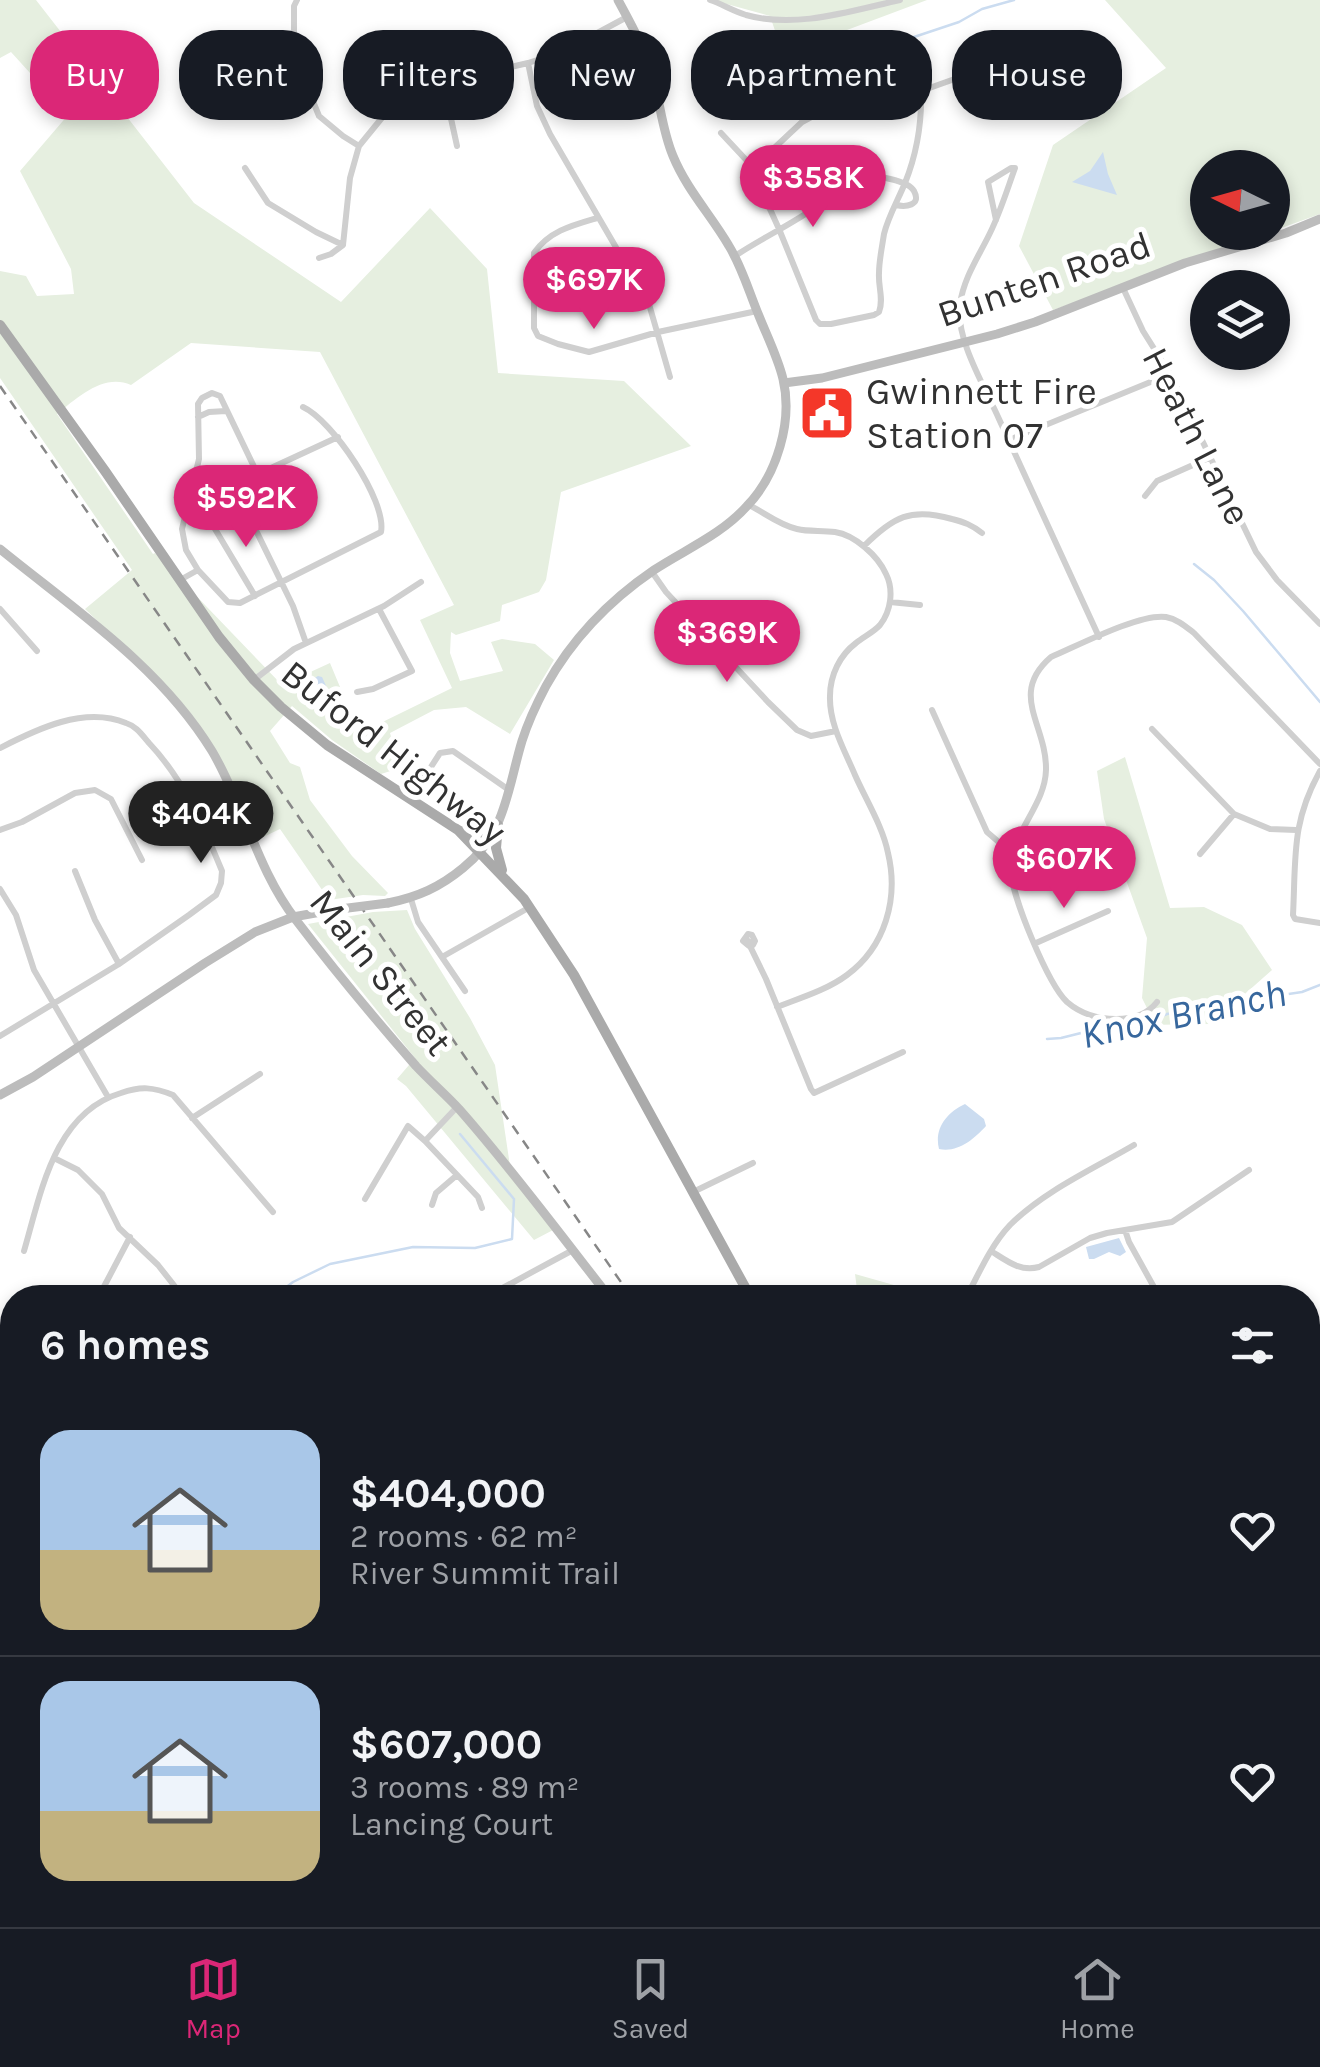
<!DOCTYPE html>
<meta charset="utf-8">
<style>
:root{--surface:#171b24;--page:#242831;--text:#f1f3f6;--muted:#9ea1a6;--line:#363941;--accent:#db2777}
body{margin:0;font-family:Karla,sans-serif;background:var(--page);color:var(--text);height:100vh;display:flex;flex-direction:column;font-size:38px;white-space:nowrap}
*{box-sizing:border-box;margin:0}
p{font-size:32px;color:var(--muted)}
.icon{flex:none;width:55px;height:55px;fill:none;stroke:currentColor;stroke-width:2;stroke-linecap:round;stroke-linejoin:round}
.map{position:relative;flex:1;overflow:hidden}
.panel{position:absolute;left:0px;top:1285px;width:1320px;height:642px;display:flex;flex-direction:column;background:var(--surface);border-radius:40px 40px 0 0;box-shadow:0 5px 15px #0003}
.panel>*{flex:none}
.top-card{position:absolute;left:30px;top:30px;width:1260px;height:90px;display:flex;gap:20px}
.needle{width:65px;rotate:275deg}
.tools{position:absolute;left:1190px;top:150px;display:grid;gap:20px}
.tools a{display:grid;place-items:center;width:100px;height:100px;border-radius:50%;background:var(--surface);box-shadow:0 5px 15px #0003;font-size:50px}
.price{position:absolute;translate:-50% -85px;padding:0 22px;border-radius:35px;background:var(--accent);color:#fff;font-size:32px;line-height:65px;filter:drop-shadow(0 2px 5px #0008)}
.price::after{content:'';position:absolute;left:50%;top:60px;width:30px;height:22px;margin-left:-15px;background:inherit;clip-path:polygon(0 0,100% 0,50% 100%)}
.price.on{background:#222;color:#fff}
ul{padding:0;list-style:none}
li{display:flex;align-items:center;gap:30px;height:250px;padding:0 40px}
li+li{border-top:2px solid var(--line)}
li span{display:grid;place-items:center;flex:none;width:280px;height:200px;border-radius:30px;color:#555}
li>.icon{margin-inline-start:auto}
span .icon{width:120px;height:120px;fill:#fffc;stroke-width:1}
li b{font-size:42px}
h2{display:flex;justify-content:space-between;align-items:center;height:120px;padding:0 40px;font-size:42px}
.tag{padding:0 35px;border-radius:40px;background:var(--surface);box-shadow:0 5px 15px #0003;font-size:35px;line-height:90px}
.tag.on{background:var(--accent);color:#fff}
.tabs{display:flex;justify-content:space-around;align-items:center;height:140px;border-top:2px solid var(--line);background:var(--surface);font-size:28px;color:var(--muted)}
.tabs a{display:grid;justify-items:center;gap:5px}
.tabs .on{color:var(--accent)}
.map>svg:first-child{display:block}
.green{fill:#e6efe0;fill-rule:evenodd}
.water{fill:#cbdcf0}
.lines{fill:none;stroke-linecap:round;stroke-linejoin:round}
.stream{stroke:#cbdcf0;stroke-width:2.5}
.street{stroke:#cfcfcf;stroke-width:6}
.secondary{stroke:#bcbcbc;stroke-width:9}
.primary{stroke:#aaa;stroke-width:10}
.rail{stroke:#878787;stroke-width:2.5;stroke-dasharray:10 8;stroke-linecap:butt}
.secondary-bridge{stroke:#bcbcbc;stroke-width:9}
.labels{text-anchor:middle;stroke-width:10;stroke-linejoin:round;paint-order:stroke}
.street-label{font-size:38px;fill:#323232;stroke:#fff}
.poi-label{font-size:38px;fill:#323232;stroke:#fff;text-anchor:start}
.water-label{font-size:40px;font-style:italic;fill:#37679d;stroke:#fff}
</style>
<div class="map">
<svg width="1320" height="1927" viewBox="0 0 1320 1927">
<rect width="100%" height="100%" fill="#fff"/>
<path class="green" d="M 0,0 L 36,0 L 194,203 L 341,302 L 430,208 L 487,269 L 498,373 L 624,381 L 691,446 L 561,492 L 546,580 L 539,592 L 502,605 L 500,621 L 456,635 L 451,632 L 450,653 L 460,681 L 503,671 L 491,642 L 502,639 L 535,644 L 554,660 L 510,734 L 466,707 L 434,710 L 390,733 L 400,768 L 381,774 L 332,740 L 292,706 L 270,731 L 290,763 L 300,767 L 310,800 L 352,856 L 388,893 L 385,896 L 363,895 L 329,900 L 280,829 L 257,840 L 207,740 L 128,650 L 85,609 L 132,570 L 0,378 L 0,271 L 26,276 L 37,296 L 74,294 L 71,269 L 20,171 L 68,115 L 11,52 L 0,58 ZM 191,343 L 320,352 L 454,605 L 420,620 L 452,688 L 358,734 L 326,715 L 340,687 L 330,663 L 282,685 L 155,553 L 153,554 L 57,414 C 78,397 104,373 131,385 Z
M 712,0 L 927,0 L 783,54 L 770,16 Z
M 1105,0 L 1320,0 L 1320,214 L 1273,231 L 1272,168 L 1208,168 L 1208,232 L 1269,233 L 1053,310 L 1019,246 L 1053,145 L 1166,68 Z
M 1125,757 L 1170,908 L 1204,907 L 1242,925 L 1272,970 L 1211,1024 L 1145,1025 L 1142,1015 L 1149,1012 L 1142,998 L 1147,938 L 1104,819 L 1097,771 Z
M 407,910 L 415,929 L 470,1018 L 495,1065 L 510,1166 L 555,1229 L 534,1240 L 406,1086 L 397,1079 L 415,1058 L 308,924 L 373,912 Z
M 855,1274 L 901,1287 L 907,1297 L 858,1297 Z
M 168,1915 L 212,1915 L 217,1927 L 172,1927 Z"/>
<path class="water" d="M 1103,152 L 1108,174 L 1117,195 L 1072,182 L 1090,171 Z
M 318,676 L 322,677 L 328,690 L 322,698 L 314,704 L 299,692 L 303,685 Z
M 965,1104 L 984,1119 L 986,1126 C 974,1139 958,1153 939,1149 C 934,1129 946,1113 965,1104 Z
M 1119,1238 L 1126,1252 L 1120,1256 L 1109,1252 L 1094,1259 L 1089,1259 L 1086,1247 Z
M 224,1915 L 287,1915 L 292,1922 L 288,1927 L 227,1927 L 224,1924 Z"/>
<g class="lines">
<path class="stream" d="M 766,115 L 787,91 L 800,81 L 837,60 L 872,47 L 905,40 L 959,22 L 982,9 L 1014,0
M 1194,564 L 1214,580 L 1243,611 L 1320,702
M 1047,1039 L 1061,1038 L 1085,1032 L 1101,1037 L 1115,1036 L 1167,1014 L 1213,1005 L 1302,992 L 1320,985
M 272,1298 L 293,1282 L 330,1264 L 413,1247 L 475,1248 L 512,1239 L 514,1199 L 460,1134
M 0,1689 L 12,1681"/>
<path class="street" d="M 297,0 L 294,6 L 294,55 L 319,116 L 343,136 L 359,146
M 710,0 C 722,4 733,11 746,15 C 796,29 850,11 900,0
M 528,63 L 537,106 L 550,134 L 649,304 L 670,377
M 443,82 L 457,146
M 193,88 L 265,61 L 294,55
M 721,133 L 749,163 L 779,229 L 816,320 L 820,324 L 831,324 L 874,315 L 879,312 C 884,299 878,287 879,273 C 879,261 882,247 884,234 C 888,217 898,200 905,183 C 917,153 922,124 921,91
M 749,163 L 771,151 L 802,122 L 830,107 L 868,96 L 921,91 L 1005,61 L 1018,53 L 1026,56 C 1034,82 1064,94 1086,75 C 1091,71 1093,66 1097,62
M 245,168 L 268,203 L 316,232 L 343,245
M 597,218 C 573,225 549,231 534,253 L 534,328 L 538,336 L 558,344 L 589,352 L 658,332 L 757,311
M 996,220 L 988,182 L 1011,168 L 1015,168 C 1007,190 1000,213 990,233 C 979,256 964,277 960,304 C 955,339 985,387 999,419 C 1032,492 1066,564 1099,637
M 735,256 C 759,240 786,227 810,211 C 828,199 839,180 862,176 C 874,175 908,180 914,191 C 922,206 905,207 896,205
M 319,258 L 331,254 L 343,245 L 350,178 L 359,146 L 394,103 L 409,93 L 428,86 L 528,63 L 562,52 L 627,17
M 1123,288 L 1143,331 L 1170,374 L 1256,552 L 1277,580 L 1320,624
M 198,417 L 209,412 L 226,411
M 1009,440 L 1170,374
M 257,473 L 220,396 L 212,393 L 202,398 L 198,404 L 199,459 L 182,529 L 186,550 L 198,570 L 228,602 L 240,603 L 381,532 C 387,501 332,420 303,407
M 240,482 L 245,508 L 293,606 L 306,643
M 193,483 L 213,487 L 232,486 L 338,437
M 219,486 L 213,519 L 215,529 L 255,596
M 1145,496 L 1157,481 L 1211,457
M 749,505 C 765,513 779,525 797,529 C 809,532 822,530 835,532 C 855,535 878,556 886,574 C 894,590 891,611 880,625 C 874,632 863,637 856,643 C 840,655 830,675 830,696 C 829,724 845,751 855,775 C 866,800 883,827 888,853 C 899,899 885,947 847,975 C 827,990 800,998 777,1007
M 864,546 C 893,517 911,507 952,519 C 964,522 972,525 982,533
M 652,572 L 666,592 L 768,702 L 797,730 L 811,736 L 836,731
M 180,580 L 198,570
M 890,602 L 920,605
M 0,609 L 37,651
M 725,655 L 779,606
M 255,679 L 294,649 L 384,606 L 421,582
M 357,692 L 373,689 L 412,671 L 379,609
M 932,710 L 987,832 L 1001,844 L 1013,851
M 1152,729 L 1234,814 L 1270,829 L 1296,830
M 0,748 C 37,729 84,706 126,723 C 136,726 142,735 149,743 C 184,780 203,825 222,871 L 221,883 L 216,895 L 189,915 L 119,964 L 0,1036
M 1320,771 C 1291,823 1296,858 1293,915 L 1295,919 L 1320,923
M 411,798 L 440,753 L 453,751 L 509,790
M 0,830 L 22,822 L 75,793 L 95,790 L 111,799 L 142,860
M 1200,854 L 1234,814
M 75,871 L 95,920 L 119,964
M 0,889 L 16,915 L 34,970 L 108,1097
M 411,899 L 418,922 L 465,991
M 748,934 L 752,935 L 755,941 L 753,945 L 747,940 L 749,946 L 743,941 Z
M 747,940 L 766,979 L 811,1089 L 814,1093 L 903,1052
M 1036,943 L 1108,911
M 442,957 L 530,907
M 1157,1002 C 1147,1015 1132,1019 1116,1019 C 1098,1019 1081,1014 1067,1002 C 1048,984 1011,895 1011,870 C 1011,832 1045,806 1046,770 C 1047,725 1008,694 1051,657 C 1077,646 1140,613 1166,617 C 1177,619 1185,626 1194,633 L 1320,764
M 192,1118 L 260,1074
M 425,1141 L 457,1107
M 54,1158 L 78,1170 L 102,1194 L 119,1228 L 158,1265 L 184,1298
M 693,1192 L 753,1163
M 365,1199 L 408,1126 L 425,1141 L 478,1197 L 482,1208
M 432,1205 L 436,1193 L 457,1175
M 1125,1230 L 1129,1242 L 1160,1298
M 24,1251 C 41,1193 54,1113 121,1093 C 141,1086 153,1087 173,1095 L 273,1212
M 991,1251 C 1007,1261 1020,1272 1039,1267 L 1090,1238 L 1107,1233 L 1172,1222 L 1249,1170
M 98,1298 L 130,1237
M 484,1298 L 573,1250
M 966,1298 C 979,1273 991,1245 1010,1225 C 1044,1191 1093,1169 1134,1145
M 0,1534 L 12,1567
M 0,1592 L 12,1586
M 1308,1603 L 1320,1593
M 1308,1702 L 1320,1693
M 1308,1721 L 1320,1733
M 0,1754 L 12,1743
M 0,1897 L 4,1896
M 89,1915 L 94,1927
M 842,1915 L 851,1927
M 951,1915 L 960,1927"/>
<path class="secondary" d="M 784,383 L 822,378 L 997,334 L 1035,322 L 1185,263 L 1286,233 L 1320,219
M 0,549 C 75,610 160,666 212,751 C 244,805 257,870 296,920 C 334,970 375,1019 416,1066 C 430,1081 445,1094 459,1109 C 512,1169 560,1234 610,1298
M 388,903 C 418,897 440,887 463,868 C 506,833 507,791 522,741 C 528,722 537,703 546,686 C 572,639 610,600 654,570 C 686,549 721,535 747,506 C 777,475 793,421 783,379 C 778,358 767,336 759,316 C 749,292 742,267 729,246 C 711,215 687,190 673,156 C 661,128 660,97 650,68 C 642,44 630,22 618,0
M 0,1095 L 33,1077 L 205,963 L 255,932 L 293,917 L 332,910
M 515,1927 L 537,1915
M 772,1927 L 781,1915"/>
<path class="primary" d="M 0,325 L 105,471 L 219,637 L 254,680 L 281,707 L 327,745 L 458,830 L 524,899 L 574,975 L 751,1298
M 459,831 L 480,833 L 498,825 L 496,848 L 502,870
M 1308,1486 L 1320,1476
M 1131,1915 L 1144,1927
M 1144,1915 L 1158,1927"/>
<path class="rail" d="M 0,386 L 632,1298
M 1034,1915 L 1046,1927"/>
<path class="secondary-bridge" d="M 332,910 L 388,903"/>
</g>
<defs>
<g id="civic-square" transform="scale(2.875)"><rect x="-9" y="-9" width="18" height="18" rx="4" fill="#f43729" stroke="#fff"/><path d="M-.6-6.5H3V-4.5H.6V-3L4-1V1h2V6H-6V1h2V-1L-.6-3ZM-1.2 2.5V6h2.4V2.5Z" fill="#fff"/></g>
</defs>
<g fill-rule="evenodd">
<use href="#civic-square" x="827" y="413"/>
</g>
<g class="labels">
<g class="street-label">
<text transform="translate(1044 279) rotate(-19)" y="13">Bunten Road</text>
<text transform="translate(1197 436) rotate(63)" y="13">Heath Lane</text>
<text transform="translate(394 752) rotate(38)" y="13">Buford Highway</text>
<text transform="translate(381 972) rotate(51)" y="13">Main Street</text>
</g>
<g class="poi-label">
<text x="866" y="404">Gwinnett Fire<tspan x="866" dy="44">Station 07</tspan></text>
</g>
<g class="water-label">
<text transform="translate(1183 1013) rotate(-12)" y="14">Knox Branch</text>
</g>
</g>
</svg>
<div class="tools">
<a><svg class="needle" viewBox="-14 -14 28 28"><path d="M0-13l5 13h-10z" fill="#e53935"/><path d="M0 13l5-13h-10z" fill="#9ea1a6"/></svg></a>
<a><svg class="icon" aria-label="layers" viewBox="0 0 24 24"><path d="M12 4l9 5-9 5-9-5zM3 14l9 5 9-5"/></svg></a>
</div>
<b class="price" style="left:813px;top:230px">$358K</b>
<b class="price" style="left:594px;top:332px">$697K</b>
<b class="price" style="left:246px;top:550px">$592K</b>
<b class="price" style="left:727px;top:685px">$369K</b>
<b class="price on" style="left:201px;top:866px">$404K</b>
<b class="price" style="left:1064px;top:911px">$607K</b>
<div class="top-card">
<a class="tag on">Buy</a>
<a class="tag">Rent</a>
<a class="tag">Filters</a>
<a class="tag">New</a>
<a class="tag">Apartment</a>
<a class="tag">House</a>
</div>
<section class="panel">
<h2>6 homes<svg class="icon" aria-label="filters" viewBox="0 0 24 24"><path d="M4 7h16M4 17h16"/><circle cx="9" cy="7" r="2"/><circle cx="15" cy="17" r="2"/></svg></h2>
<ul>
<li><span style="background:linear-gradient(#a9c7e8 60%,#c2b280 0)"><svg class="icon" aria-label="home" viewBox="0 0 24 24"><path d="M3 11l9-7 9 7M6 9v11h12V9"/></svg></span><div><b>$404,000</b><p>2 rooms · 62 m²</p><p>River Summit Trail</p></div><svg class="icon" aria-label="heart" viewBox="0 0 24 24"><path d="M12 20l-8-8c-3-5 5-10 8-4 3-6 11-1 8 4z"/></svg></li>
<li><span style="background:linear-gradient(#a9c7e8 65%,#c2b280 0)"><svg class="icon" aria-label="home" viewBox="0 0 24 24"><path d="M3 11l9-7 9 7M6 9v11h12V9"/></svg></span><div><b>$607,000</b><p>3 rooms · 89 m²</p><p>Lancing Court</p></div><svg class="icon" aria-label="heart" viewBox="0 0 24 24"><path d="M12 20l-8-8c-3-5 5-10 8-4 3-6 11-1 8 4z"/></svg></li>
</ul>
</section>
</div>
<nav class="tabs">
<a class="on"><svg class="icon" aria-label="map" viewBox="0 0 24 24"><path d="M3 6l6-2 6 2 6-2v14l-6 2-6-2-6 2zM9 4v14M15 6v14"/></svg>Map</a>
<a><svg class="icon" aria-label="saved" viewBox="0 0 24 24"><path d="M7 4h10v16l-5-4-5 4z"/></svg>Saved</a>
<a><svg class="icon" aria-label="home" viewBox="0 0 24 24"><path d="M3 11l9-7 9 7M6 9v11h12V9"/></svg>Home</a>
</nav>
